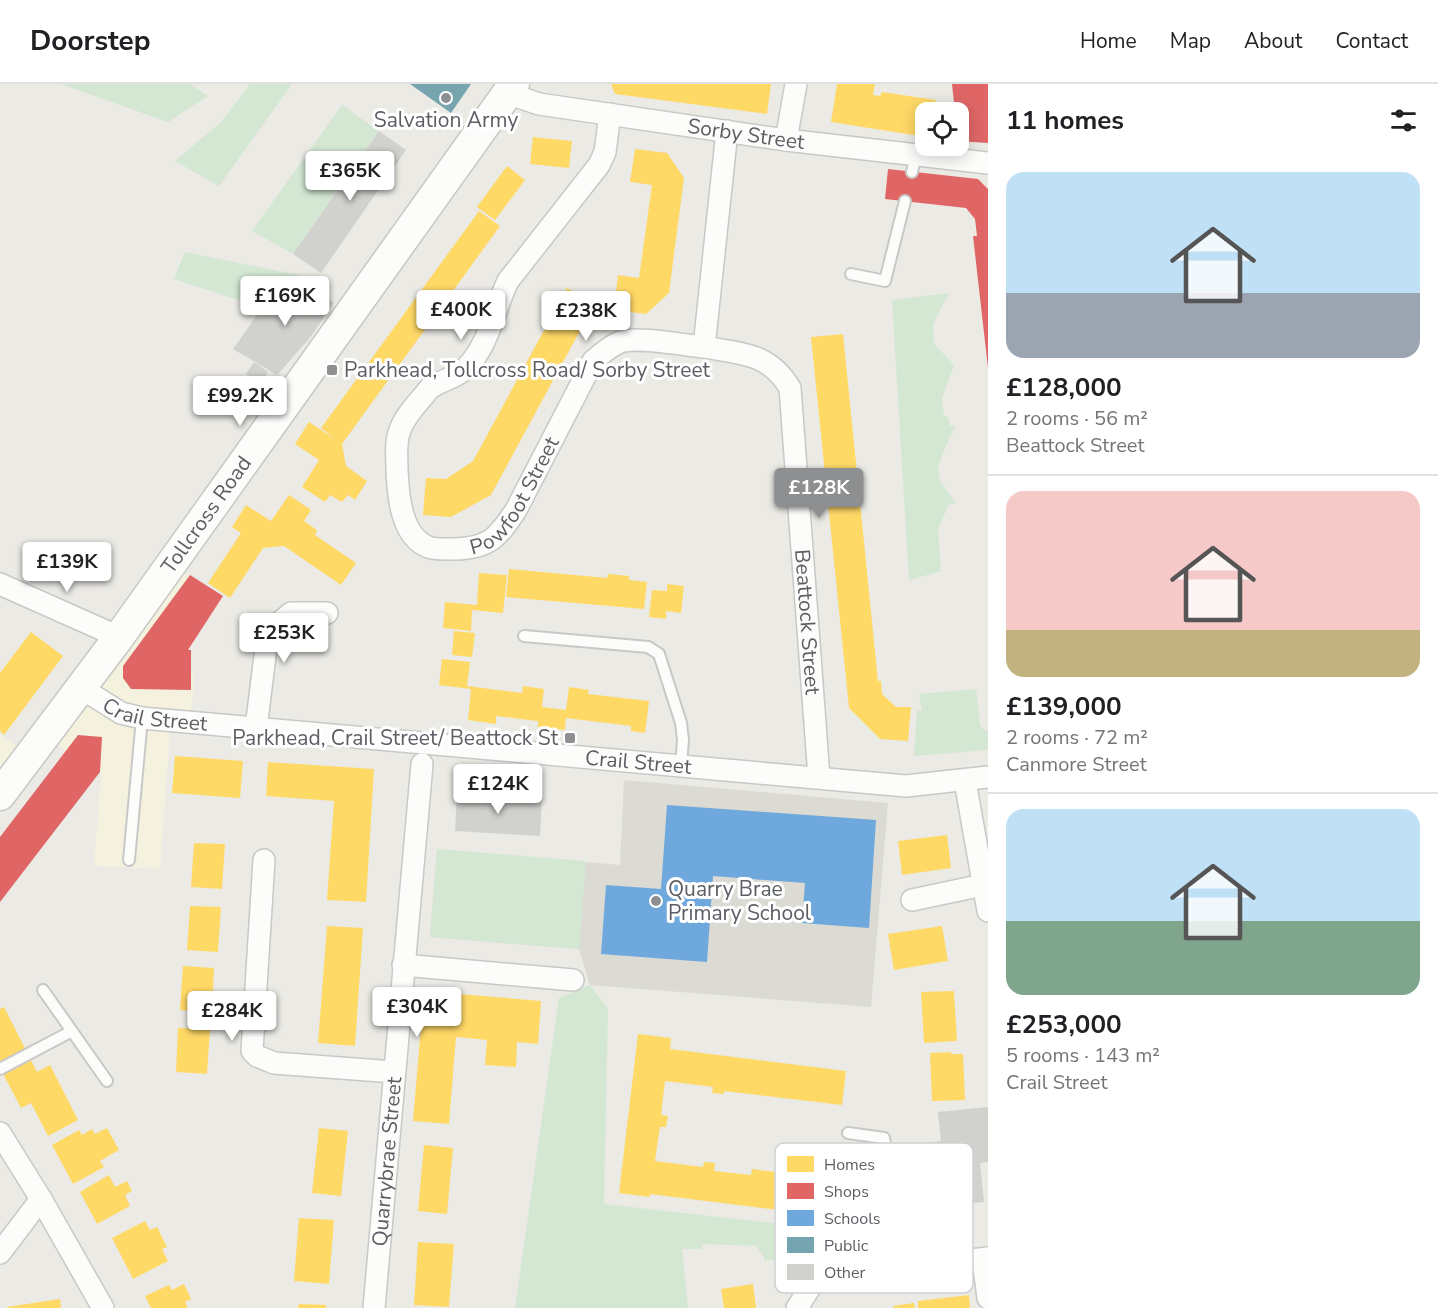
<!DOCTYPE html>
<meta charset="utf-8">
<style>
:root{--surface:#fff;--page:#f2f2f2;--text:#202124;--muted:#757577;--line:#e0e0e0;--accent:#8d8f90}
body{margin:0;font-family:"Nunito Sans",sans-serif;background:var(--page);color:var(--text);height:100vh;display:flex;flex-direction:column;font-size:22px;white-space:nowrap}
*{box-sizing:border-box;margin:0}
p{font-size:20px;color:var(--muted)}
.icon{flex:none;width:33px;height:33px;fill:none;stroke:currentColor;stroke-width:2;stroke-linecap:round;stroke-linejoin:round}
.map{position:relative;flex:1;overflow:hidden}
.details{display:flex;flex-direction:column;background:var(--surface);width:450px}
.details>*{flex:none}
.tools{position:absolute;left:915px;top:18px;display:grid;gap:12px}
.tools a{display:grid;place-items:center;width:54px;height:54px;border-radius:12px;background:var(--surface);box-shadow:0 3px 15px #0003;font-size:30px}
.price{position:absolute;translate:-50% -51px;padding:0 14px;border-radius:6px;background:#fff;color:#222;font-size:20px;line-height:39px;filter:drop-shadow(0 2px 3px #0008)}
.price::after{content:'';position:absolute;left:50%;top:36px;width:18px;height:14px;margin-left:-9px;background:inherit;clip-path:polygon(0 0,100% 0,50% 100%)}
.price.selected{background:var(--accent);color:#fff}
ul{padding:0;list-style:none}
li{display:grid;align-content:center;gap:12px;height:318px;padding:0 18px}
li+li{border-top:2px solid var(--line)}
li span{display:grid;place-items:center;height:186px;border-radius:18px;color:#555}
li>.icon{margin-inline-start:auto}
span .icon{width:108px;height:108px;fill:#fffc;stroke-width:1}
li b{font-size:26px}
h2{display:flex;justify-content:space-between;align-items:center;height:72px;padding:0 18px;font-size:26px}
header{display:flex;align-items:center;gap:36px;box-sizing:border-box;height:84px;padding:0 30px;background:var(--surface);border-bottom:2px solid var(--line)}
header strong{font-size:28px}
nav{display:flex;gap:33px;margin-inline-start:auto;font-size:21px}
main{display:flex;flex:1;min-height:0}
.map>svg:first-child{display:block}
.commercial{fill:#f4f2de}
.education{fill:#dbdad3}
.green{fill:#d3e7d3}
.homes{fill:#ffd966}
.shops{fill:#e06666}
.schools{fill:#6fa8dc}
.public{fill:#76a5af}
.building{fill:#d1d1ce}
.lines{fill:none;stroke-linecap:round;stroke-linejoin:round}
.lane-casing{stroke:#c8c8c7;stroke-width:14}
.street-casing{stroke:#c8c8c7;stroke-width:24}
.secondary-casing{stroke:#c7c7c5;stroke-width:33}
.lane{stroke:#fcfcfb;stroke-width:10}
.street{stroke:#fcfcfb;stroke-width:21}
.secondary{stroke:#fcfcfb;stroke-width:30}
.poi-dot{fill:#8d8f90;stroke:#fff;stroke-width:2}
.labels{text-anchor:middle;stroke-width:6;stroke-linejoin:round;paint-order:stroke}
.poi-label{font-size:21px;fill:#5b5e63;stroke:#fff;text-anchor:start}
.street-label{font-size:21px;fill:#5b5e63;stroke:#fff}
.key{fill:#fff;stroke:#cecfd0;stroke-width:1.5}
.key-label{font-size:16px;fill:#5b5e63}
</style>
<header>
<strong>Doorstep</strong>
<nav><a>Home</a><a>Map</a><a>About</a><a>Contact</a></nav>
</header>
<main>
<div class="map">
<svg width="988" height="1224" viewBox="0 0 988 1224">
<rect width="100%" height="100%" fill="#ebeae5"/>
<path class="commercial" d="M 169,477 L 214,512 L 159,585 L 195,590 L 190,635 L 171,634 L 160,785 L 94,782 L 101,690 L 47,654 Z
M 0,650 L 29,671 L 0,708 Z"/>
<path class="education" d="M 624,696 L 888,719 L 871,923 L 590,901 L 579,865 L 430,853 L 437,765 L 620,781 Z"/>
<path class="green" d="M 61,0 L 190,0 L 208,12 L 168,38 Z
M 250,0 L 292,0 L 219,102 L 175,77 L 222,37 Z
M 342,21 L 379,47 L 293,170 L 252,147 Z
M 185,168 L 298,191 L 275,228 L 174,195 Z
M 949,209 L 933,240 L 934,260 L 954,281 L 942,314 L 944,332 L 948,333 L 950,342 L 955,342 C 950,357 933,381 940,396 C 944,404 951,412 956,420 L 949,420 L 938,445 L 941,487 L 909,496 L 892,216 Z
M 976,605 L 980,641 L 983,645 L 988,647 L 988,666 L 914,672 L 917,627 L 922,626 L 919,610 Z
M 437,765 L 586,777 L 579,865 L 430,853 Z
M 590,901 L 608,925 L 604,1120 L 808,1143 L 810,1173 L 764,1177 L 764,1173 L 756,1162 L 702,1160 L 702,1165 L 682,1165 L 688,1224 L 515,1224 L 559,914 Z"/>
<path class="homes" d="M 611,0 L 771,0 L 767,30 L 615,10 Z
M 837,0 L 875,0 L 873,11 L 880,12 L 882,8 L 936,16 L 933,28 L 926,28 L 926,53 L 831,38 Z
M 533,53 L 572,57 L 569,84 L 530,80 Z
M 635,65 L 667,69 L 684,94 L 669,209 L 646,230 L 614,226 L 618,191 L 639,194 L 652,101 L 630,98 Z
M 507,82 L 525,96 L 495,136 L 477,123 Z
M 479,127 L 500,142 L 342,360 L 346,382 L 367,397 L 355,416 L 348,411 L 342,418 L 330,411 L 325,418 L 302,403 L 319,376 L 295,360 L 309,338 L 335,355 L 321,344 Z
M 567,204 L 595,219 L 491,411 L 451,433 L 423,431 L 426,394 L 446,395 L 473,377 Z
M 843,250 L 878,597 L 881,597 L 882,610 L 896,623 L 911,623 L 908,657 L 880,655 L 849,624 L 811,253 Z
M 289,411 L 311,426 L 304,437 L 317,446 L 315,451 L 356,479 L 341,501 L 284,462 L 263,464 L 230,514 L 208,499 L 241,449 L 232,443 L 246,421 L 271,437 Z
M 509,485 L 607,494 L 608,490 L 629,492 L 629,496 L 647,498 L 644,525 L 506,513 Z
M 479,489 L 507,491 L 503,529 L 472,526 L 471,547 L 443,544 L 445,518 L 477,521 Z
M 667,500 L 684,502 L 681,529 L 666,527 L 666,535 L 649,533 L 652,506 L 667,507 Z
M 454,547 L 475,549 L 472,573 L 452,571 Z
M 31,548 L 63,572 L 4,651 L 0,647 L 0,589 Z
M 442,575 L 470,578 L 467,602 L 522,609 L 523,602 L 544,605 L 542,623 L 566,626 L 569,603 L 589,606 L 588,610 L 649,617 L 645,649 L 631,647 L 631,642 L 566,634 L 565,646 L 538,643 L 538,637 L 496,632 L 496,640 L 468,636 L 471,605 L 439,601 Z
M 175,672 L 243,677 L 240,714 L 172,709 Z
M 268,678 L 374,685 L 366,818 L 327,816 L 334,717 L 266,712 Z
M 947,751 L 951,784 L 902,791 L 898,757 Z
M 194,759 L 225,760 L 222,805 L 191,803 Z
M 190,822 L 221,823 L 218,868 L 187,866 Z
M 327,842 L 363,844 L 355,962 L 318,959 Z
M 942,842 L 948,877 L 894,886 L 888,850 Z
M 183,882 L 214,884 L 212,928 L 180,926 Z
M 424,907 L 541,917 L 538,960 L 517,958 L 516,983 L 485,981 L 487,956 L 456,953 L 449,1040 L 413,1037 Z
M 954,907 L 957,957 L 924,959 L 921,908 Z
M 4,923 L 37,988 L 50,981 L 78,1036 L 48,1052 L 31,1019 L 21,1024 L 0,984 L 0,925 Z
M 178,944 L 210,945 L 207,990 L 176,988 Z
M 638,950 L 671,954 L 670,965 L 846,987 L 842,1021 L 724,1007 L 724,1010 L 712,1009 L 713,1003 L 665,997 L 661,1031 L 668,1032 L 666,1043 L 660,1043 L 655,1077 L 703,1083 L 704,1078 L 715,1079 L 714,1087 L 751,1091 L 752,1085 L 783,1089 L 779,1126 L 650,1110 L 650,1113 L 619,1109 Z
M 951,968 L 951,970 L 963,970 L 965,1016 L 932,1017 L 930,969 Z
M 107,1044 L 119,1066 L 100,1077 L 104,1083 L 73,1100 L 52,1061 L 79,1046 L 82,1051 L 92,1045 L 95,1050 Z
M 319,1044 L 348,1047 L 341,1112 L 312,1109 Z
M 424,1061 L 453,1064 L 447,1130 L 418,1127 Z
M 109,1091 L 115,1103 L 127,1097 L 132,1107 L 125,1111 L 130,1122 L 97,1140 L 80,1108 Z
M 299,1134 L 334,1136 L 329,1200 L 294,1197 Z
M 145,1137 L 150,1146 L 157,1143 L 167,1163 L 162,1165 L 168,1177 L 133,1195 L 112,1154 Z
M 418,1158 L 454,1160 L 449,1223 L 414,1221 Z
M 184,1200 L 191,1215 L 185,1218 L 188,1224 L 151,1224 L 145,1212 L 169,1201 L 172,1206 Z
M 753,1200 L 756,1224 L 724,1224 L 721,1205 Z
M 969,1211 L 970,1224 L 918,1224 L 918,1217 Z
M 60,1215 L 61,1224 L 7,1224 L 7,1223 Z
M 914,1219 L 915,1224 L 894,1224 L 893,1222 Z
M 299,1220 L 326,1221 L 326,1224 L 298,1224 Z"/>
<path class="shops" d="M 952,0 L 988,0 L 988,59 L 958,57 L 958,28 L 955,28 Z
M 888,85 L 978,95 L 988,105 L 988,284 L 973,152 L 977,152 L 975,135 L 966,124 L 885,115 Z
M 190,491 L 223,512 L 188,566 L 191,566 L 191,606 L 131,605 L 123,594 L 123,582 Z
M 78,651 L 102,653 L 100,688 L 0,818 L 0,753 Z"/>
<path class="schools" d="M 667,721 L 876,736 L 869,844 L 802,839 L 805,799 L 713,792 L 707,878 L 601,870 L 606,801 L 661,805 Z"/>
<path class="public" d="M 410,0 L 471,0 L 451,29 Z"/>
<path class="building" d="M 379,47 L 406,66 L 321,189 L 293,170 Z
M 298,191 L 334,219 L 309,255 L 277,291 L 233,265 L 262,224 L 275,228 Z
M 254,278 L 268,288 L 261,300 L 246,290 Z
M 457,709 L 542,714 L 540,752 L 455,747 Z
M 988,1023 L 988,1078 L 980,1079 L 984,1118 L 925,1124 L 918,1060 L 941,1057 L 938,1028 Z"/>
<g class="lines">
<g class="lane-casing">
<path id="lane" d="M 912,88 L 916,71
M 851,190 L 885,197 L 905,117
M 524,552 L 648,563 L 659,570 L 681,639 L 683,656 L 681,681
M 129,776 L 142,634
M 43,906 L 107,997
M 0,985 L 72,947
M 848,1049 L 884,1054 L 912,1183"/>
</g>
<g class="street-casing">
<g id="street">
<path id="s1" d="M 507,9 L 539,20 L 786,56 L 988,79"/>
<path id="s2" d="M 610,30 L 605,68 L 599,81 L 508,197 C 494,226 489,261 466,284 C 455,295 440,296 429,305 C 420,317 405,331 400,346 C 395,358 397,373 397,386 C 398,411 401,452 428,463 C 436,466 446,465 455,465 C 490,464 498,453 516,426 L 593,277 C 601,270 610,262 620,258 C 639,252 683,261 704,263 L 727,47"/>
<path d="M 786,56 L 796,0"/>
<path id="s3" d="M 704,263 C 741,270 768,268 790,304 L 819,693"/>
<path d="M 0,500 L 119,553"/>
<path id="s4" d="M 81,604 L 121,629 L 142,634 L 906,702 L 988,693"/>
<path d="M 256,644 L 268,548 L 291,529 L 327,529"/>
<path d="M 965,697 L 988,827"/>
<path d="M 264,776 L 252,967 L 257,972 L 274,979 L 394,988"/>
<path d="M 912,816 L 983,801"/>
<path d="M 403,881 L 573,896"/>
<path d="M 0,1049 L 41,1115 L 103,1224"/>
<path d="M 0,1169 L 41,1115"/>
<path d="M 983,1175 L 988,1214"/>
<path id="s5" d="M 374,1224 L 422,680"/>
<path d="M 797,1224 L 814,1197 L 819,1194 L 988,1174"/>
</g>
</g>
<g class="secondary-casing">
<g id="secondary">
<path id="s6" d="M 0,711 L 119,553 L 514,0"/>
</g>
</g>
<use href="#lane" class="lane"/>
<use href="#street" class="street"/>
<use href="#secondary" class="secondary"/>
</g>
<g class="poi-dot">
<circle cx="446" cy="14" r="6"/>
<rect x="326" y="280" width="12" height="12" rx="3"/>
<rect x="564" y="648" width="12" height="12" rx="3"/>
<circle cx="656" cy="817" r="6"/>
</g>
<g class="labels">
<g class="poi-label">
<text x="446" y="43" text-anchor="middle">Salvation Army</text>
<text x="344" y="293">Parkhead, Tollcross Road/ Sorby Street</text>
<text x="558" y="661" text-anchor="end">Parkhead, Crail Street/ Beattock St</text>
<text x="668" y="812">Quarry Brae<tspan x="668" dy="24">Primary School</tspan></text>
</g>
<g class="street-label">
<text dy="7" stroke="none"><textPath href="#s1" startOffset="243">Sorby Street</textPath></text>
<text dy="7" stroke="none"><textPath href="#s2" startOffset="632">Powfoot Street</textPath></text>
<text dy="7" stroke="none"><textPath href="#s6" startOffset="348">Tollcross Road</textPath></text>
<text dy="7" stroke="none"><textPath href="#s3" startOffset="334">Beattock Street</textPath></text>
<text dy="7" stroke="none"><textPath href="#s4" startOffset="81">Crail Street</textPath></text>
<text dy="7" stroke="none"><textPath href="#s4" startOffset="567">Crail Street</textPath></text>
<text dy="7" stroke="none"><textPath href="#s5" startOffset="147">Quarrybrae Street</textPath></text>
</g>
</g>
<rect x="775" y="1059" width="198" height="150" rx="9" class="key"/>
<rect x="787" y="1072" width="27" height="16" fill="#ffd966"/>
<rect x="787" y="1099" width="27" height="16" fill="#e06666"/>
<rect x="787" y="1126" width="27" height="16" fill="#6fa8dc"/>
<rect x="787" y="1153" width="27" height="16" fill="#76a5af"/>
<rect x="787" y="1180" width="27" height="16" fill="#d1d1ce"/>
<g class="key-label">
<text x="824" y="1086">Homes</text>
<text x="824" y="1113">Shops</text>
<text x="824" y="1140">Schools</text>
<text x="824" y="1167">Public</text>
<text x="824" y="1194">Other</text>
</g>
</svg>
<div class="tools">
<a><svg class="icon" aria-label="locate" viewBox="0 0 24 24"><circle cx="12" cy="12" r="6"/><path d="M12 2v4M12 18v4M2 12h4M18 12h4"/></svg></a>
</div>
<b class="price" style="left:350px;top:118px">£365K</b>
<b class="price" style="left:285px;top:243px">£169K</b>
<b class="price" style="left:461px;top:257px">£400K</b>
<b class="price" style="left:586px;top:258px">£238K</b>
<b class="price" style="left:240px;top:343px">£99.2K</b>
<b class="price selected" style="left:819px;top:435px">£128K</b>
<b class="price" style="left:67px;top:509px">£139K</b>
<b class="price" style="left:284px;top:580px">£253K</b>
<b class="price" style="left:498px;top:731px">£124K</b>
<b class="price" style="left:417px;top:954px">£304K</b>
<b class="price" style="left:232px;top:958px">£284K</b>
</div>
<section class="details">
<h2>11 homes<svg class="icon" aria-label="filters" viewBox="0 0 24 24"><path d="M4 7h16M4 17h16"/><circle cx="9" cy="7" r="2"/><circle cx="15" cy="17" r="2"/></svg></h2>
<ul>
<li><span style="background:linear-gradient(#bfe0f5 65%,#9aa5b1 0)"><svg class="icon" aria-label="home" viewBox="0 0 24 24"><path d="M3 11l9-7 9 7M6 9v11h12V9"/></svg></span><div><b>£128,000</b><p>2 rooms · 56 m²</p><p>Beattock Street</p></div></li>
<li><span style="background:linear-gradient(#f6c9c9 75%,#c2b280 0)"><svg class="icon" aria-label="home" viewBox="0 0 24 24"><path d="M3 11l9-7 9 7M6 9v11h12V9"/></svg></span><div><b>£139,000</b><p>2 rooms · 72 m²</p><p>Canmore Street</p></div></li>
<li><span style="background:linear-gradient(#bfe0f5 60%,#7fa58c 0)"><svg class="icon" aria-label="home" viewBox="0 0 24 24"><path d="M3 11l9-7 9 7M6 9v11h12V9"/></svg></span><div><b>£253,000</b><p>5 rooms · 143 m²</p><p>Crail Street</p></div></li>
</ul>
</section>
</main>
